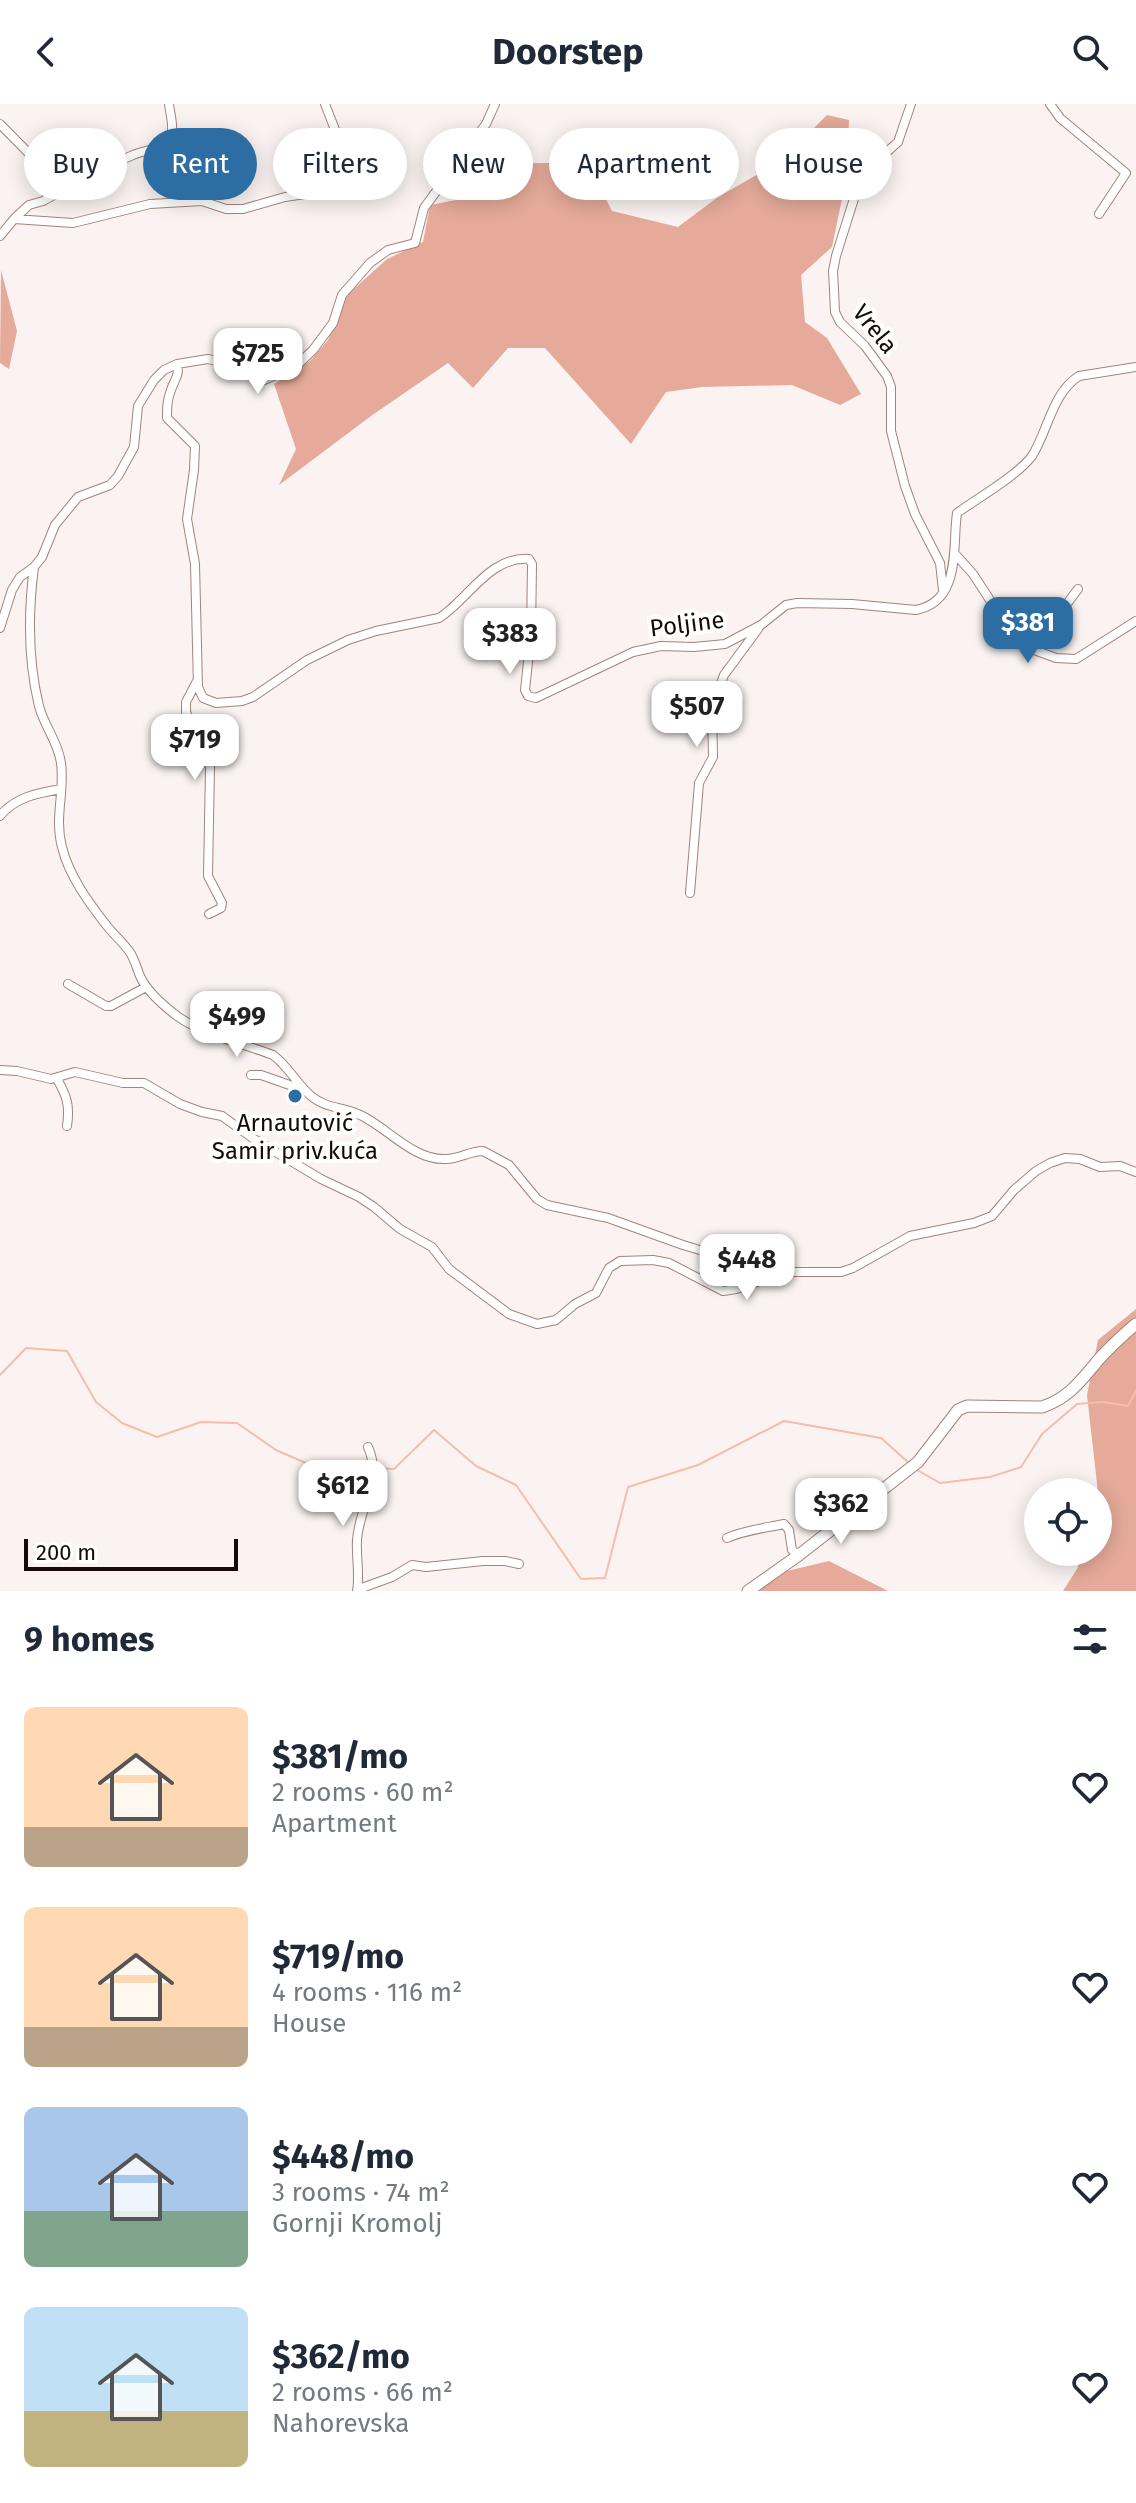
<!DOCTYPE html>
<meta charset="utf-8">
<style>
:root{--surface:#fff;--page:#f6f6f7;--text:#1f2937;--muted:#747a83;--accent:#2c6ea3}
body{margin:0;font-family:"Fira Sans",sans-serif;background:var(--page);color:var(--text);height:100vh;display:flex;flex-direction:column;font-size:30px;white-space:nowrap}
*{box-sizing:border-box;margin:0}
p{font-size:26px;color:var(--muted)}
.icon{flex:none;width:44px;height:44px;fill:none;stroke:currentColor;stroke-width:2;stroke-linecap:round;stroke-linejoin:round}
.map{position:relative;height:1487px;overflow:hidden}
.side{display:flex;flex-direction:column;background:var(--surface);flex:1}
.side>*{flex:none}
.guide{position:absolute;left:24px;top:24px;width:1088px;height:72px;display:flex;gap:16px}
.buttons{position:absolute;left:1024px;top:1374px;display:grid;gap:16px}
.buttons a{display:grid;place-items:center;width:88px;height:88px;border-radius:50%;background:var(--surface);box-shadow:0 4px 20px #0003;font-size:40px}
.scale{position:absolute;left:24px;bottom:20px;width:214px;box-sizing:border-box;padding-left:8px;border:4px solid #160b08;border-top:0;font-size:22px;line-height:28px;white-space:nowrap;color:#160b08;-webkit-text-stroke:6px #fff;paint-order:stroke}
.price{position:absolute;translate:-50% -68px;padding:0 18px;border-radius:16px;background:#fff;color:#222;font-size:26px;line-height:52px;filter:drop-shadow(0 2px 4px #0008)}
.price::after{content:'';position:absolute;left:50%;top:48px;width:24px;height:18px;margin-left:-12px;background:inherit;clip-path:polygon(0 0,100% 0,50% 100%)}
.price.current{background:var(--accent);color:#fff}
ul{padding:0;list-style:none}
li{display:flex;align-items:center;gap:24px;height:200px;padding:0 24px}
li span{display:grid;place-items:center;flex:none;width:224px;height:160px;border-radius:12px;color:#555}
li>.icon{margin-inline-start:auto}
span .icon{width:96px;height:96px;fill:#fffc;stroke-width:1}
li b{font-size:34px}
h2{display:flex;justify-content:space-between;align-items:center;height:96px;padding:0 24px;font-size:34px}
.pill{padding:0 28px;border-radius:36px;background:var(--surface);box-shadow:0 4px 20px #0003;font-size:28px;line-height:72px}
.pill.current{background:var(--accent);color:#fff}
header{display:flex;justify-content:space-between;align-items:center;height:104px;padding:0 24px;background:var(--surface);font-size:36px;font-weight:700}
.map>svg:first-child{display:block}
.forest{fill:#e5aa9a}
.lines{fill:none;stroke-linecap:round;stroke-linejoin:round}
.stream{stroke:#f7bcab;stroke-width:2}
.street-casing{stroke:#a4837a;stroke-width:10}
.secondary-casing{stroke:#a4837a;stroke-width:13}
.street{stroke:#fff;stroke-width:8}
.secondary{stroke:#fff;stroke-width:11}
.poi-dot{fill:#2c6ea3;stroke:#fff;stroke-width:3}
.labels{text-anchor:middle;stroke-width:8;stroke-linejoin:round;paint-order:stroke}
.street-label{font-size:24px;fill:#160b08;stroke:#fff}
.poi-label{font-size:24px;fill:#160b08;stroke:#fff}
</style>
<header><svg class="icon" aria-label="back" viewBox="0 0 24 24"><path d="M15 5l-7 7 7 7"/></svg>Doorstep<svg class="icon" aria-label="search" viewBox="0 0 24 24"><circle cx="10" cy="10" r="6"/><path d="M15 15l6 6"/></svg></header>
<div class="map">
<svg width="1136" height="1487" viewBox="0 0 1136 1487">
<rect width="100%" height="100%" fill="#faf3f1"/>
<path class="forest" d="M 827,11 L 849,16 L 847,71 L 832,143 L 801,171 L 805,218 L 827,234 L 861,290 L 840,301 L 792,281 L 702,283 L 666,288 L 631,340 L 545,244 L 508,244 L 473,284 L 448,259 L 371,312 L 279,381 L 296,345 L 274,280 L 310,257 L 328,236 L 346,192 L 387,155 L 423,138 L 430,101 L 493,89 L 531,59 L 564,59 L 595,74 L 612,107 L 678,123 L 718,93 L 781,57 Z
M 1,166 L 17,227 L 9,265 L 0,259 Z
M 1136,1205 L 1136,1487 L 1063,1487 L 1077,1465 L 1083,1448 L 1098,1448 L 1098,1388 L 1087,1291 L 1098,1236 Z
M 829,1457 L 888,1487 L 755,1487 L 787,1467 Z"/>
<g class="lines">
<path class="stream" d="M 0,1271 L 26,1244 L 67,1247 L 96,1298 L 122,1319 L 157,1333 L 201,1318 L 237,1319 L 276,1346 L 315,1363 L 368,1364
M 375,1364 L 394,1365 L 434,1326 L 476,1362 L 516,1381 L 581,1475 L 605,1474 L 628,1383 L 698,1361 L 784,1317 L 881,1334 L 909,1359
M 917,1366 L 940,1379 L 990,1373 L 1021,1363 L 1042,1330 L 1077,1300 L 1103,1298 L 1128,1302 L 1136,1287"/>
<g class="street-casing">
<path id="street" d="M 911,0 L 898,38 L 870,63 L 857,85 L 836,152 L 833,167 L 834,186 L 835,208 L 840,218 L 865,242 L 887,272 L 891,283 L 891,327 L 905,382 L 915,410 L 940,459 L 943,486
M 1050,0 L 1060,14 L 1126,69 L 1099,110
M 0,20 L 65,86
M 15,114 L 29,101 L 43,97 C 72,81 102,64 133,51 C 143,46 161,46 168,37 C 176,28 170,10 169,0
M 0,132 L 14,115 L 73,119 L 150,100 L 202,97 L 226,105 L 243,105 L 285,93 L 325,87 L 341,78 L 347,64 L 346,54 L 325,0
M 177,260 C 180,272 174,276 171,286 C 167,296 167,304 167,314 L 195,342 L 194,366 L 187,415 L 195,460 L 198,583 L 203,594 L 216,599 L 242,597 L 253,593 L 307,556 L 348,536 L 376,527 L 439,514 C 468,496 489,452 529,455 L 532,460 L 531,530 L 525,586 L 528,592 L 536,594 L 633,548 L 661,542 L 694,543 L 725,540 L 761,521 L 786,501 L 797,499 L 852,500 L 916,506 C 962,497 952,442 957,409 C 978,394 1018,371 1032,352 C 1048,327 1052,289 1079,272 L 1136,263
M 956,451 L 973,470 L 1001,513 L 1026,543 L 1056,554 L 1076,555 L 1136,517
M 34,463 C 28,509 28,557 39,602 C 44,622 58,637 61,659 C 65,688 54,713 62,743 C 69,772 89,799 107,822 C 114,831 125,840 131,850 C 135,857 137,865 140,872 C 147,888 164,902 177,912 C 202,930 244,940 273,951 C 288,962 297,980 311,992 C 325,1004 342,1003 358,1010 C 385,1021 413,1057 446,1055 C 459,1055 470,1047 483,1047 L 509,1061 L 537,1095 L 547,1101 L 608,1114 L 683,1141 L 723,1153 L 772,1158 L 777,1164 L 772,1172
M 0,524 L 12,486 L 20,473 L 34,463 L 42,453 L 55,421 L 78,393 L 110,381 L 118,372 L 134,343 L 138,302 L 154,276 L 164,266 L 177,260 L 208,255 L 221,258 L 262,277 L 296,262 L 313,246 L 333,219 L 342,191 L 370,159 L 388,146 L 415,139 L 424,104 L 486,20 L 495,0
M 1020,537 L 1057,513 L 1078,485
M 197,577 L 186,598 L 186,608 L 210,663 L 208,772 L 222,799 L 221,804 L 209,810
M 0,712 C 15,693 38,689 61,685
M 690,789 L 699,679 L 713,653 L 712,604 L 724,571 L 758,525
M 68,880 L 106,902 L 111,902 L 146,883
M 0,966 L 17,967 L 51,975 L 75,968 L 123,979 L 144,979 L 180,1000 L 202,1008 L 222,1012 L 254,1035 L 321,1075 L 359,1093 L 374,1103 L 400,1125 L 432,1143 L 449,1165 L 509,1210 L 537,1220 L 556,1216 L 575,1200 L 596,1189 L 609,1164 L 620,1157 L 653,1156 L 669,1159 L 723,1187 L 736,1185 L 786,1168 L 841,1168 L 853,1164 L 910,1132 L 974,1119 L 992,1112 L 1014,1086 L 1036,1067 L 1050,1059 L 1065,1054 L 1080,1055 L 1100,1063 L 1120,1062 L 1136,1068
M 251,971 L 261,971 L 301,985
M 57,975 C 67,992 70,1002 67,1022
M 727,1434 C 745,1426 765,1424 784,1420 L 789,1426 L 792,1446 L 799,1451
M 359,1485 L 392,1473 L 412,1461 L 426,1463 L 483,1457 L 505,1457 L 519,1460
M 357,1487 C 360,1471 356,1453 357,1436 C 359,1403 383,1376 368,1343"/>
</g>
<g class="secondary-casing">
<path id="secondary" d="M 748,1487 L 799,1451 L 918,1358 L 958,1306 L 967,1302 L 1042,1303 C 1067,1295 1079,1279 1095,1260 C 1107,1245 1122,1232 1136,1220"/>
</g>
<use href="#street" class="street"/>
<use href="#secondary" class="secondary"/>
</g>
<circle class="poi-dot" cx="295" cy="992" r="8"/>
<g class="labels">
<g class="street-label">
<text transform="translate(875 225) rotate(51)" y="8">Vrela</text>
<text transform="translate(687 520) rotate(-7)" y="8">Poljine</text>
</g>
<g class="poi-label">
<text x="295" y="1027">Arnautović<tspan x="295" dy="28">Samir priv.kuća</tspan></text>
</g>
</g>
</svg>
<div class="buttons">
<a><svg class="icon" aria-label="locate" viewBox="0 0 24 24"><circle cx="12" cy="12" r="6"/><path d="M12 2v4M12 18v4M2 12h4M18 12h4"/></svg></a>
</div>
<div class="scale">200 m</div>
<b class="price" style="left:258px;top:292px">$725</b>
<b class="price current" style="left:1028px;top:561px">$381</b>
<b class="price" style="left:510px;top:572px">$383</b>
<b class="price" style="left:697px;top:645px">$507</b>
<b class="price" style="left:195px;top:678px">$719</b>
<b class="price" style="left:237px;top:955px">$499</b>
<b class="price" style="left:747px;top:1198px">$448</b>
<b class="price" style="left:343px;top:1424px">$612</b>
<b class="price" style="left:841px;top:1442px">$362</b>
<div class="guide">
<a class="pill">Buy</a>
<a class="pill current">Rent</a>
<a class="pill">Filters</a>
<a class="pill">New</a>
<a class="pill">Apartment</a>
<a class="pill">House</a>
</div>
</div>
<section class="side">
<h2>9 homes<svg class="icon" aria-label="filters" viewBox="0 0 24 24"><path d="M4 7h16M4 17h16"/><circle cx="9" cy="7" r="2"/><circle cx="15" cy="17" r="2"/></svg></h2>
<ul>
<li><span style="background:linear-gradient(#ffd9b3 75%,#b9a48a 0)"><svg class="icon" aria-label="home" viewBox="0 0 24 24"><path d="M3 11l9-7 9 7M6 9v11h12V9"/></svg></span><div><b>$381/mo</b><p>2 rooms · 60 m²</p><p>Apartment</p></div><svg class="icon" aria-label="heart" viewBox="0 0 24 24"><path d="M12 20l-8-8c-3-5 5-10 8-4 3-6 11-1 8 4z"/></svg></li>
<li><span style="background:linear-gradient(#ffd9b3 75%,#b9a48a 0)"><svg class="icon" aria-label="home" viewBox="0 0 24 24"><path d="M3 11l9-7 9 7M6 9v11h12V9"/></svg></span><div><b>$719/mo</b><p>4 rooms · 116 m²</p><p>House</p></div><svg class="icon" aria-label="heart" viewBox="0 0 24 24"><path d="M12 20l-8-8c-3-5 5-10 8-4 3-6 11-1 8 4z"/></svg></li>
<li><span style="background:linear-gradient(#a9c7e8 65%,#7fa58c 0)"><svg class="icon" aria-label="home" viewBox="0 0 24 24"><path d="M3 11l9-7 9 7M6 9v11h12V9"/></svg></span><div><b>$448/mo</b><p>3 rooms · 74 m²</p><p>Gornji Kromolj</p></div><svg class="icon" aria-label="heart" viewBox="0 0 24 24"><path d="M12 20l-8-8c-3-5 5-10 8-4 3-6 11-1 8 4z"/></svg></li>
<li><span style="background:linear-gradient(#bfe0f5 65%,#c2b280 0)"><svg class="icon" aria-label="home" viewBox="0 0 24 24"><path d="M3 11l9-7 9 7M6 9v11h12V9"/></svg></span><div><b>$362/mo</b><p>2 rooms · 66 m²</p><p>Nahorevska</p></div><svg class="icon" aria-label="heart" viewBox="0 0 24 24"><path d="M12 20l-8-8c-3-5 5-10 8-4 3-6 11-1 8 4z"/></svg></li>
</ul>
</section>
